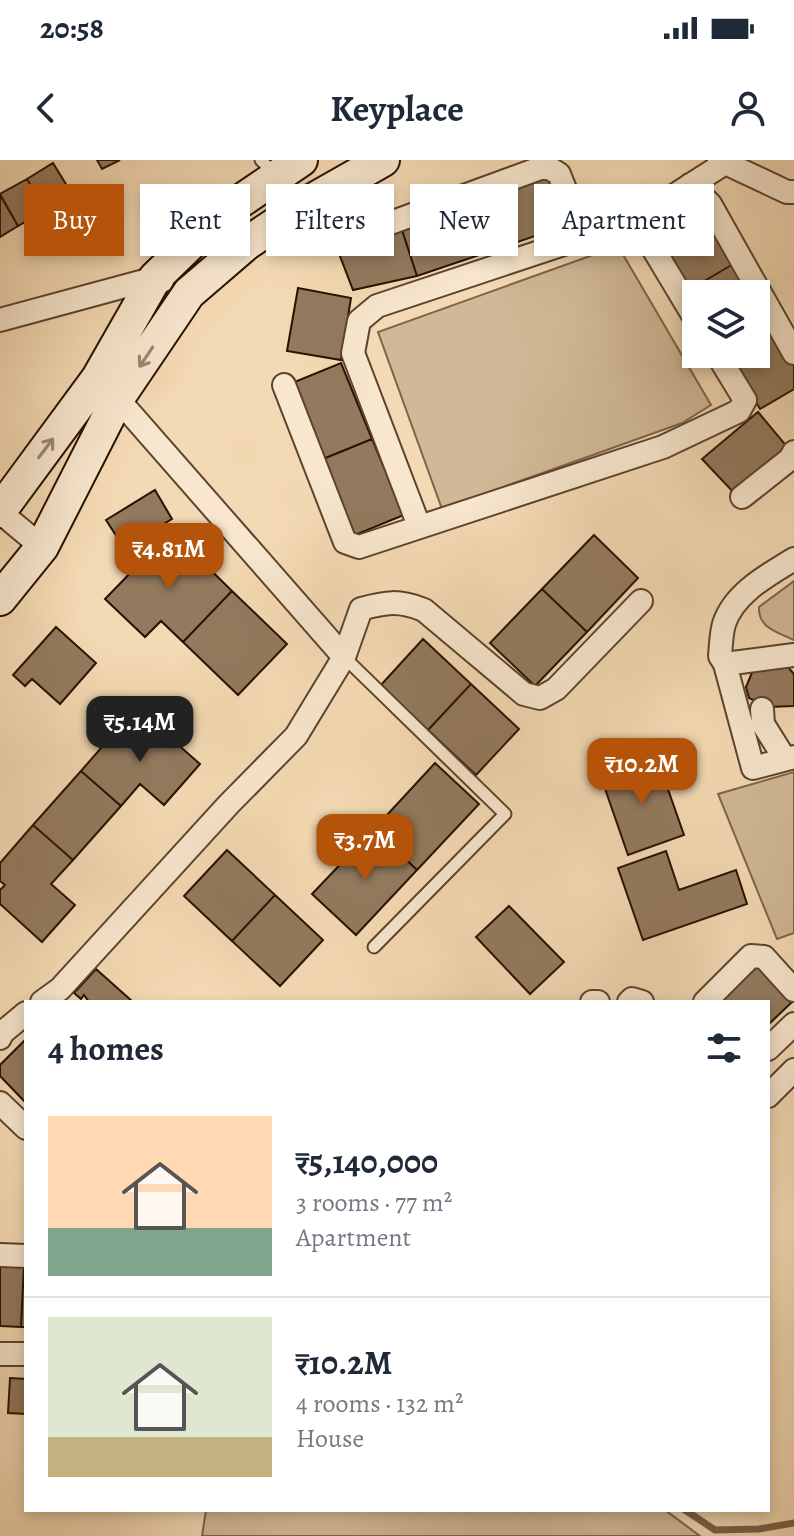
<!DOCTYPE html>
<meta charset="utf-8">
<style>
:root{--surface:#fff;--page:#f2f2f3;--text:#1f2937;--muted:#747a83;--line:#e0e1e3;--accent:#b45309}
body{margin:0;font-family:Alegreya,serif;background:var(--page);color:var(--text);height:100vh;display:flex;flex-direction:column;font-size:30px;white-space:nowrap}
*{box-sizing:border-box;margin:0}
p{font-size:26px;color:var(--muted)}
.icon{flex:none;width:44px;height:44px;fill:none;stroke:currentColor;stroke-width:2;stroke-linecap:round;stroke-linejoin:round}
.map{position:relative;flex:1;overflow:hidden}
.details{position:absolute;left:24px;top:840px;width:746px;height:512px;display:flex;flex-direction:column;background:var(--surface);border-radius:0px;box-shadow:0 4px 12px #0003}
.details>*{flex:none}
.banner{position:absolute;left:24px;top:24px;width:746px;height:72px;display:flex;gap:16px}
.buttons{position:absolute;left:682px;top:120px;display:grid;gap:16px}
.buttons a{display:grid;place-items:center;width:88px;height:88px;border-radius:0px;background:var(--surface);box-shadow:0 4px 12px #0003;font-size:40px}
.price{position:absolute;translate:-50% -68px;padding:0 18px;border-radius:16px;background:var(--accent);color:#fff;font-size:26px;line-height:52px;filter:drop-shadow(0 2px 4px #0008)}
.price::after{content:'';position:absolute;left:50%;top:48px;width:24px;height:18px;margin-left:-12px;background:inherit;clip-path:polygon(0 0,100% 0,50% 100%)}
.price.selected{background:#222;color:#fff}
ul{padding:0;list-style:none}
li{display:flex;align-items:center;gap:24px;height:200px;padding:0 24px}
li+li{border-top:2px solid var(--line)}
li span{display:grid;place-items:center;flex:none;width:224px;height:160px;border-radius:0px;color:#555}
li>.icon{margin-inline-start:auto}
span .icon{width:96px;height:96px;fill:#fffc;stroke-width:1}
li b{font-size:34px}
h2{display:flex;justify-content:space-between;align-items:center;height:96px;padding:0 24px;font-size:34px}
.tag{padding:0 28px;border-radius:0px;background:var(--surface);box-shadow:0 4px 12px #0003;font-size:28px;line-height:72px}
.tag.selected{background:var(--accent);color:#fff}
.status{display:flex;justify-content:space-between;align-items:center;height:56px;padding:0 40px;background:var(--surface);direction:ltr}
.status svg{height:22px;fill:currentColor}
header{display:flex;justify-content:space-between;align-items:center;height:104px;padding:0 24px;background:var(--surface);font-size:36px;font-weight:700}
.map>svg:first-child{display:block}
.green{fill:#d1b896;stroke:#7d644c;stroke-width:2}
.lines{fill:none;stroke-linecap:round;stroke-linejoin:round}
.stream{stroke:#796148;stroke-width:7}
.building{fill:#937a5e;stroke:#291101;stroke-width:2}
.lane-casing{stroke:#5c432e;stroke-width:15}
.street-casing{stroke:#5c432e;stroke-width:26}
.secondary-casing{stroke:#291101;stroke-width:36}
.lane{stroke:#f8e7ce;stroke-width:11}
.street{stroke:#f8e7ce;stroke-width:22}
.secondary{stroke:#f8e7ce;stroke-width:32}
.oneway{stroke:#9b8772}
</style>
<div class="status"><b>20:58</b><svg viewBox="0 0 49 12"><path d="M0 12V9h3v3zM5 12V6h3v6zM10 12V3h3v9zM15 12V0h3v12zM26 1h20v11H26zM47 4h2v5h-2z"/></svg></div>
<header><svg class="icon" aria-label="back" viewBox="0 0 24 24"><path d="M15 5l-7 7 7 7"/></svg>Keyplace<svg class="icon" aria-label="person" viewBox="0 0 24 24"><circle cx="12" cy="8" r="4"/><path d="M4 21q1-7 8-7t8 7"/></svg></header>
<div class="map">
<svg width="794" height="1376" viewBox="0 0 794 1376">
<rect width="100%" height="100%" fill="#f4dab4"/>
<filter id="stains"><feTurbulence type="fractalNoise" baseFrequency=".0025" numOctaves="4"/><feColorMatrix values="0 0 0 0 .2 0 0 0 0 .09 0 0 0 0 .02 0 0 0 .5 -.17"/></filter>
<radialGradient id="worn" r=".72"><stop offset=".6" stop-color="#630" stop-opacity="0"/><stop offset="1" stop-color="#630" stop-opacity=".3"/></radialGradient>
<path class="green" d="M 618,86 L 711,245 L 682,263 L 442,349 L 378,172 Z
M 794,421 L 794,480 C 777,472 758,468 759,447 Z
M 794,612 L 794,773 L 777,779 L 718,634 Z
M 206,1350 L 665,1350 L 700,1376 L 202,1376 Z"/>
<g class="lines">
<path class="stream" d="M 685,1350 L 715,1370 L 759,1369 L 794,1363"/>
</g>
<path class="building" d="M 97,0 L 120,0 L 102,9 Z
M 53,3 L 72,34 L 45,50 L 27,19 Z
M 552,11 L 570,64 L 494,90 L 476,38 Z
M 27,19 L 45,50 L 18,66 L 0,34 Z
M 0,35 L 18,66 L 0,77 Z
M 476,38 L 494,90 L 417,116 L 401,67 Z
M 700,44 L 735,103 L 689,130 L 654,71 Z
M 401,67 L 417,116 L 353,130 L 338,91 Z
M 735,103 L 753,134 L 696,134 L 696,141 L 689,130 Z
M 298,128 L 351,138 L 341,200 L 287,191 Z
M 756,139 L 770,163 L 756,171 Z
M 770,163 L 794,203 L 794,229 L 760,249 L 727,194 L 756,194 L 756,171 Z
M 341,203 L 372,279 L 323,299 L 292,223 Z
M 758,252 L 789,289 L 735,334 L 702,299 Z
M 372,279 L 404,355 L 355,375 L 323,299 Z
M 155,330 L 172,359 L 124,388 L 106,360 Z
M 171,371 L 232,431 L 183,482 L 161,461 L 145,477 L 105,439 Z
M 594,375 L 638,418 L 587,472 L 542,429 Z
M 542,429 L 587,472 L 535,526 L 490,483 Z
M 232,431 L 287,484 L 238,535 L 183,482 Z
M 56,467 L 96,503 L 60,544 L 32,519 L 25,526 L 13,515 Z
M 423,479 L 471,524 L 428,570 L 380,526 Z
M 787,506 L 794,514 L 794,546 L 768,547 L 749,538 L 746,527 L 753,510 Z
M 471,524 L 519,569 L 476,615 L 428,570 Z
M 150,560 L 200,604 L 164,645 L 140,624 L 121,646 L 81,611 L 122,564 L 137,576 Z
M 657,598 L 684,675 L 628,695 L 601,617 Z
M 435,603 L 479,644 L 417,710 L 374,669 Z
M 81,611 L 121,646 L 73,700 L 33,665 Z
M 33,665 L 73,700 L 51,724 L 75,745 L 42,782 L 0,744 L 0,730 L 5,725 L 0,721 L 0,703 Z
M 374,669 L 417,710 L 356,775 L 312,734 Z
M 227,690 L 275,735 L 232,781 L 184,736 Z
M 666,691 L 679,730 L 736,710 L 747,744 L 643,780 L 618,708 Z
M 275,735 L 323,780 L 280,826 L 232,781 Z
M 509,746 L 564,802 L 530,834 L 476,777 Z
M 755,803 L 792,842 L 768,865 L 768,842 L 714,842 Z
M 96,809 L 133,842 L 89,842 L 84,835 L 81,839 L 74,833 Z
M 26,879 L 26,943 L 0,916 L 0,905 Z
M 0,1104 L 24,1105 L 21,1167 L 0,1166 Z
M 24,1105 L 26,1105 L 26,1167 L 21,1167 Z
M 10,1218 L 26,1219 L 26,1254 L 8,1253 Z"/>
<g class="lines">
<g class="lane-casing">
<path id="lane" d="M 261,0 L 302,43
M 344,497 L 505,654 L 374,787"/>
</g>
<g class="street-casing">
<path id="street" d="M 719,0 L 787,32 L 794,32
M 690,25 L 710,44 L 794,193
M 636,60 L 696,160
M 341,81 L 546,6 L 559,14 L 584,77
M 0,160 L 155,118 L 162,121
M 284,225 L 345,382 L 359,387 L 663,287 L 739,251 L 745,240 L 717,194
M 110,230 L 344,497
M 742,337 L 790,299 L 794,292
M 0,352 L 42,387
M 419,366 L 353,193 L 359,161 L 377,146 L 636,60 L 725,3
M 794,399 C 768,415 734,433 724,464 C 721,474 721,486 720,496 L 725,504 L 753,608 L 794,597
M 725,504 L 794,495
M 762,549 L 763,564 L 785,599
M 42,842 L 60,829 L 229,644 L 296,576 L 344,497 L 361,449 C 386,442 399,440 424,450 L 524,534 L 540,538 L 556,529 L 641,441
M 592,842 L 598,842
M 629,842 L 632,839 L 642,842
M 705,842 L 751,796 L 764,797 L 794,830
M 0,878 L 2,873 L 26,853
M 768,889 L 794,864
M 768,936 L 794,910
M 0,943 L 26,968
M 0,1095 L 26,1096
M 0,1194 L 26,1194"/>
</g>
<g class="secondary-casing">
<path id="secondary" d="M 0,351 L 98,218 L 155,118 L 220,55 L 301,0
M 0,439 L 42,387 L 118,238 L 189,133 L 246,84 L 304,45 L 383,0"/>
</g>
<use href="#lane" class="lane"/>
<use href="#street" class="street"/>
<use href="#secondary" class="secondary"/>
</g>
<defs><path id="oneway-shaft" d="M-6 0H5M1.5-3L5.5 0L1.5 3" fill="none" stroke-width="1.6" stroke-linecap="round" stroke-linejoin="round" transform="scale(2)"/></defs>
<g class="oneway">
<use href="#oneway-shaft" transform="translate(146 197) rotate(124)"/>
<use href="#oneway-shaft" transform="translate(46 288) rotate(-53)"/>
</g>
<rect width="100%" height="100%" filter="url(#stains)"/>
<rect width="100%" height="100%" fill="url(#worn)"/>
</svg>
<div class="buttons">
<a><svg class="icon" aria-label="layers" viewBox="0 0 24 24"><path d="M12 4l9 5-9 5-9-5zM3 14l9 5 9-5"/></svg></a>
</div>
<b class="price" style="left:169px;top:431px">₹4.81M</b>
<b class="price selected" style="left:140px;top:604px">₹5.14M</b>
<b class="price" style="left:642px;top:646px">₹10.2M</b>
<b class="price" style="left:365px;top:722px">₹3.7M</b>
<div class="banner">
<a class="tag selected">Buy</a>
<a class="tag">Rent</a>
<a class="tag">Filters</a>
<a class="tag">New</a>
<a class="tag">Apartment</a>
</div>
<section class="details">
<h2>4 homes<svg class="icon" aria-label="filters" viewBox="0 0 24 24"><path d="M4 7h16M4 17h16"/><circle cx="9" cy="7" r="2"/><circle cx="15" cy="17" r="2"/></svg></h2>
<ul>
<li><span style="background:linear-gradient(#ffd9b3 70%,#7fa58c 0)"><svg class="icon" aria-label="home" viewBox="0 0 24 24"><path d="M3 11l9-7 9 7M6 9v11h12V9"/></svg></span><div><b>₹5,140,000</b><p>3 rooms · 77 m²</p><p>Apartment</p></div></li>
<li><span style="background:linear-gradient(#dfe7d0 75%,#c2b280 0)"><svg class="icon" aria-label="home" viewBox="0 0 24 24"><path d="M3 11l9-7 9 7M6 9v11h12V9"/></svg></span><div><b>₹10.2M</b><p>4 rooms · 132 m²</p><p>House</p></div></li>
</ul>
</section>
</div>
